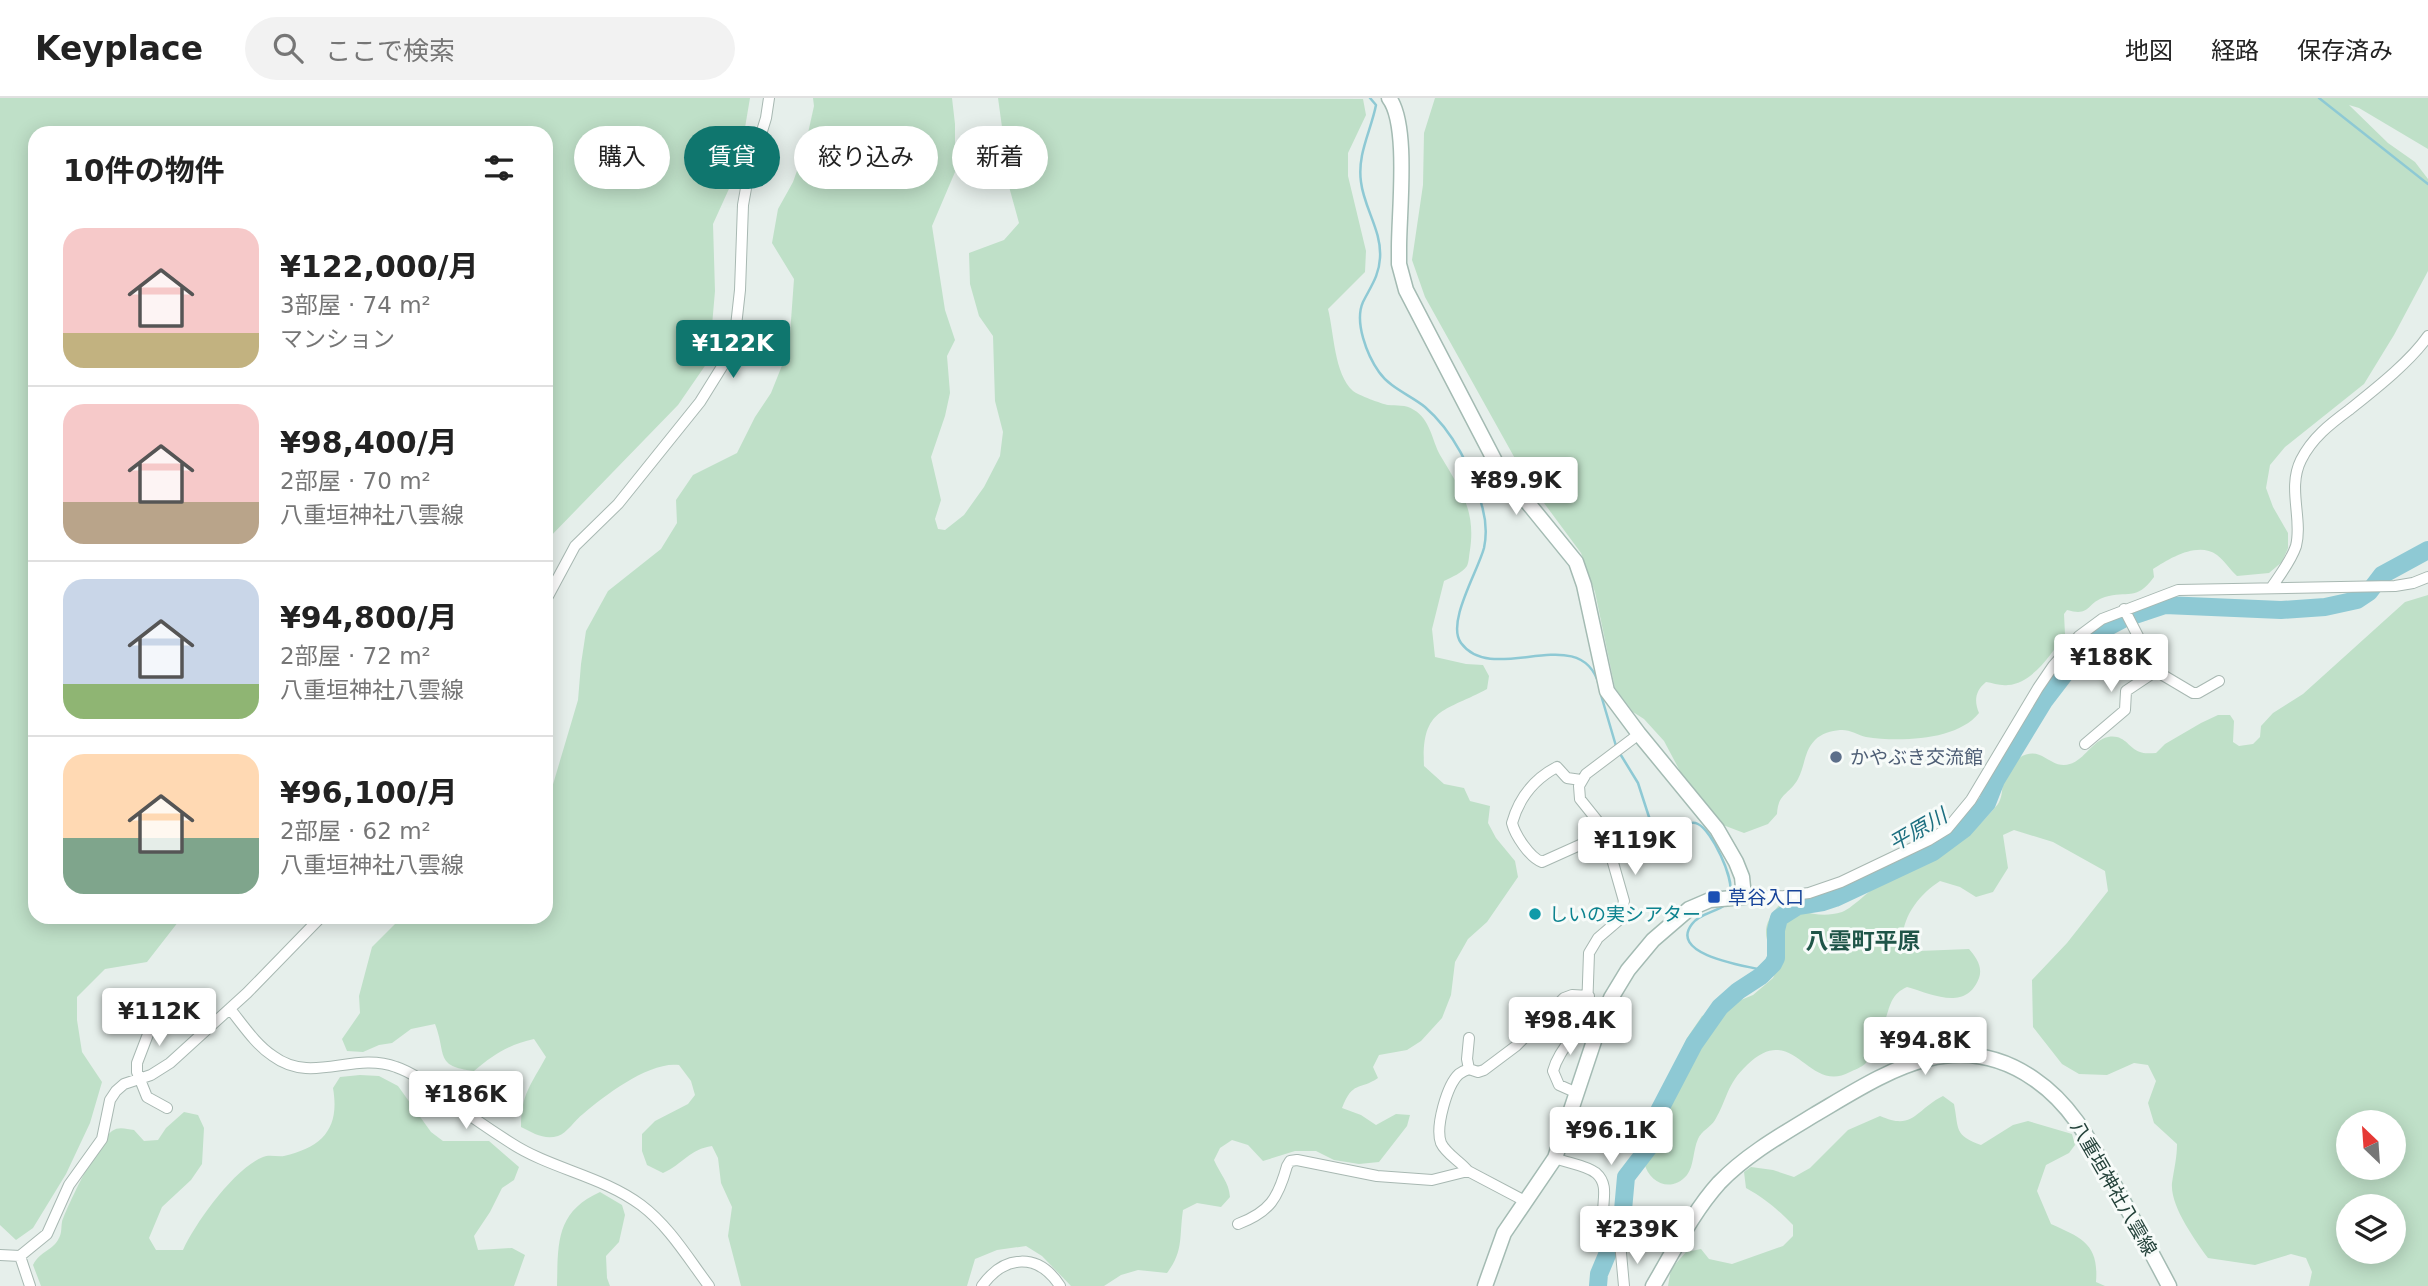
<!DOCTYPE html>
<html lang="ja">
<meta charset="utf-8">
<style>
:root{--surface:#fff;--page:#f2f2f2;--text:#222;--muted:#767676;--line:#e0e0e0;--accent:#0f766e}
body{margin:0;font-family:"DejaVu Sans","Noto Sans JP",sans-serif;background:var(--page);color:var(--text);height:100vh;display:flex;flex-direction:column;font-size:26px;white-space:nowrap}
*{box-sizing:border-box;margin:0}
p{font-size:23px;color:var(--muted)}
.icon{flex:none;width:38px;height:38px;fill:none;stroke:currentColor;stroke-width:2;stroke-linecap:round;stroke-linejoin:round}
.map{position:relative;flex:1;overflow:hidden}
.panel{position:absolute;left:28px;top:28px;width:525px;height:798px;display:flex;flex-direction:column;background:var(--surface);border-radius:21px;box-shadow:0 4px 18px #0003}
.panel>*{flex:none}
.banner{position:absolute;left:574px;top:28px;width:665px;height:63px;display:flex;gap:14px}
.needle{width:46px;rotate:335deg}
.fabs{position:absolute;left:2336px;top:1012px;display:grid;gap:14px}
.fabs a{display:grid;place-items:center;width:70px;height:70px;border-radius:50%;background:var(--surface);box-shadow:0 4px 18px #0003;font-size:35px}
.price{position:absolute;translate:-50% -60px;padding:0 16px;border-radius:7px;background:#fff;color:#222;font-size:23px;line-height:46px;filter:drop-shadow(0 2px 4px #0008)}
.price::after{content:'';position:absolute;left:50%;top:42px;width:21px;height:16px;margin-left:-10px;background:inherit;clip-path:polygon(0 0,100% 0,50% 100%)}
.price.active{background:var(--accent);color:#fff}
ul{padding:0;list-style:none}
li{display:flex;align-items:center;gap:21px;height:175px;padding:0 35px}
li+li{border-top:2px solid var(--line)}
li span{display:grid;place-items:center;flex:none;width:196px;height:140px;border-radius:21px;color:#555}
li>.icon{margin-inline-start:auto}
span .icon{width:84px;height:84px;fill:#fffc;stroke-width:1}
li b{font-size:30px}
h2{display:flex;justify-content:space-between;align-items:center;height:84px;padding:0 35px;font-size:30px}
.tag{padding:0 24px;border-radius:32px;background:var(--surface);box-shadow:0 4px 18px #0003;font-size:24px;line-height:63px}
.tag.active{background:var(--accent);color:#fff}
header{display:flex;align-items:center;gap:42px;box-sizing:border-box;height:98px;padding:0 35px;background:var(--surface);border-bottom:2px solid var(--line)}
header strong{font-size:33px}
nav{display:flex;gap:38px;margin-inline-start:auto;font-size:24px}
.search{width:490px;height:63px;background:var(--page);display:flex;align-items:center;gap:18px;box-sizing:border-box;padding:0 24px;border-radius:38px;color:var(--muted);font-size:26px}
.map>svg:first-child{display:block}
.green{fill:#bfe0c8;fill-rule:evenodd}
.lines{fill:none;stroke-linecap:round;stroke-linejoin:round}
.stream{stroke:#8ec9d4;stroke-width:2.5}
.river{stroke:#8ec9d4;stroke-width:18}
.minor-casing{stroke:#a8b8b2;stroke-width:12}
.secondary-casing{stroke:#a4bbb3;stroke-width:17}
.minor{stroke:#fff;stroke-width:10}
.secondary{stroke:#fff;stroke-width:14}
.service-dot{fill:#5c6f8a;stroke:#f7fbf9;stroke-width:2.5}
.transit-dot{fill:#1a4fb4;stroke:#f7fbf9;stroke-width:2.5}
.culture-dot{fill:#0f9aa8;stroke:#f7fbf9;stroke-width:2.5}
.labels{text-anchor:middle;stroke-width:6;stroke-linejoin:round;paint-order:stroke}
.service-label{font-size:19px;fill:#4e5e75;stroke:#f7fbf9;text-anchor:start}
.transit-label{font-size:19px;fill:#164399;stroke:#f7fbf9;text-anchor:start}
.culture-label{font-size:19px;fill:#0d838f;stroke:#f7fbf9;text-anchor:start}
.street-label{font-size:19px;fill:#24423a;stroke:#f7fbf9}
.water-label{font-size:21px;font-style:italic;fill:#1c6f80;stroke:#f7fbf9}
.quarter-label{font-size:23px;font-weight:bold;fill:#1f5548;stroke:#f7fbf9}
</style>
<header>
<strong>Keyplace</strong>
<div class="search"><svg class="icon" aria-label="search" viewBox="0 0 24 24"><circle cx="10" cy="10" r="6"/><path d="M15 15l6 6"/></svg>ここで検索</div>
<nav><a>地図</a><a>経路</a><a>保存済み</a></nav>
</header>
<div class="map">
<svg width="2428" height="1188" viewBox="0 0 2428 1188">
<rect width="100%" height="100%" fill="#e6efeb"/>
<path class="green" d="M 0,0 L 750,0 L 738,71 L 713,126 L 715,193 L 709,262 L 678,307 L 546,443 L 546,35 L 35,35 L 35,819 L 182,819 L 147,864 L 105,871 L 77,899 L 77,922 L 82,954 L 102,984 L 90,1025 L 66,1076 L 33,1130 L 16,1142 L 0,1127 Z
M 813,0 L 952,0 L 955,26 L 955,74 L 932,128 L 945,212 L 955,242 L 947,258 L 950,295 L 945,318 L 931,359 L 941,402 L 935,421 L 938,431 L 945,432 L 964,417 L 984,389 L 1000,358 L 1003,334 L 995,303 L 993,238 L 979,218 L 970,186 L 969,155 L 1004,142 L 1019,125 L 1008,85 L 993,57 L 1002,29 L 998,0 L 1363,1 L 1366,17 L 1348,55 L 1348,78 L 1366,153 L 1365,174 L 1328,211 C 1334,234 1334,276 1353,293 C 1358,297 1382,306 1388,307 C 1397,308 1405,306 1414,312 C 1430,321 1432,342 1440,357 C 1460,391 1476,411 1470,452 C 1469,457 1469,464 1467,468 C 1462,475 1452,479 1444,483 L 1432,531 L 1435,559 L 1466,566 L 1483,567 L 1489,578 L 1487,591 C 1445,614 1421,609 1424,668 L 1444,686 L 1464,690 L 1470,703 L 1490,708 L 1488,725 L 1496,740 L 1515,763 L 1518,779 L 1487,824 L 1468,841 L 1455,864 L 1451,897 L 1442,920 L 1421,943 L 1407,952 L 1379,957 L 1373,969 L 1378,980 C 1359,993 1353,982 1342,1010 L 1361,1017 L 1376,1027 L 1396,1016 L 1410,1017 L 1407,1028 L 1379,1064 L 1359,1066 L 1334,1062 L 1316,1053 L 1295,1053 L 1263,1063 L 1248,1047 L 1232,1042 L 1220,1050 L 1214,1062 C 1220,1076 1229,1084 1230,1099 L 1221,1109 L 1197,1105 L 1183,1112 C 1179,1138 1184,1153 1167,1175 L 1138,1172 L 1121,1177 L 1104,1188 L 1071,1188 L 1042,1158 L 1026,1148 L 997,1152 L 975,1161 L 967,1188 L 741,1188 L 728,1138 L 732,1109 L 721,1085 L 718,1060 L 712,1048 C 690,1051 683,1066 663,1075 L 647,1067 L 642,1053 L 642,1036 L 655,1023 L 688,1006 L 695,997 L 691,983 L 679,967 C 650,963 605,997 583,1016 C 575,1022 567,1035 558,1038 C 544,1042 533,1035 521,1029 C 521,996 531,987 546,959 L 534,941 C 510,946 493,957 474,973 C 434,968 447,957 435,926 L 411,931 L 392,945 L 379,947 L 363,954 L 347,953 L 342,941 L 360,915 L 359,898 L 372,849 L 402,819 L 473,819 L 477,821 L 481,819 L 546,819 L 546,710 L 578,602 L 581,566 L 586,533 L 608,493 L 661,451 L 677,425 L 676,402 L 693,377 L 737,355 L 755,319 L 771,295 L 789,250 L 794,181 L 772,145 L 778,111 L 793,84 L 804,53 L 814,8 Z
M 1435,0 L 2428,0 L 2428,51 L 2359,10 L 2349,7 L 2388,45 L 2415,64 L 2428,81 L 2428,173 L 2394,237 L 2364,286 L 2285,349 L 2270,367 L 2266,390 L 2273,409 L 2288,435 L 2288,450 L 2282,464 L 2269,475 L 2237,478 C 2230,472 2225,463 2217,457 C 2198,443 2170,460 2153,471 L 2154,479 C 2136,504 2127,492 2105,499 C 2086,505 2091,519 2067,512 L 2064,516 L 2065,536 C 2052,555 2033,585 2008,587 C 2000,588 1993,585 1986,584 C 1975,593 1974,603 1979,615 C 1957,643 1898,644 1866,639 C 1858,637 1849,631 1840,632 C 1831,633 1822,635 1815,642 C 1804,653 1805,668 1798,681 C 1789,697 1778,695 1777,716 L 1768,726 L 1744,735 L 1723,727 L 1681,675 L 1664,643 L 1644,621 L 1633,614 L 1615,590 L 1595,494 L 1581,455 L 1527,382 L 1425,199 L 1412,162 L 1423,87 L 1424,35 Z
M 2428,497 L 2428,1188 L 2309,1188 L 2312,1174 L 2306,1160 L 2291,1156 L 2255,1167 L 2208,1160 C 2195,1142 2170,1108 2172,1085 C 2174,1071 2177,1060 2177,1046 L 2154,1025 L 2148,1005 L 2156,983 L 2148,967 L 2134,965 L 2107,977 L 2079,976 L 2062,966 L 2033,929 L 2032,882 L 2067,845 L 2108,793 L 2105,773 L 2053,744 L 2014,732 L 2003,737 L 2008,770 L 1993,794 L 1976,799 L 1960,789 L 1940,783 C 1920,796 1901,819 1903,844 L 1919,853 L 1969,851 C 1976,859 1983,869 1979,880 C 1966,914 1932,896 1907,889 C 1891,896 1890,908 1885,923 C 1882,933 1876,942 1872,952 C 1870,956 1868,963 1865,966 C 1862,969 1854,972 1850,974 C 1807,997 1794,921 1747,967 C 1726,987 1728,1000 1715,1022 C 1711,1029 1701,1033 1698,1041 C 1693,1052 1694,1068 1687,1077 C 1672,1095 1649,1086 1644,1064 L 1658,1039 L 1671,974 L 1687,940 L 1702,918 L 1753,897 L 1773,880 L 1779,866 C 1764,841 1759,830 1780,806 C 1802,813 1819,821 1842,814 C 1851,811 1866,795 1876,789 C 1891,779 1908,773 1924,765 C 1952,751 1979,730 1998,706 C 2007,693 1996,673 2019,660 C 2040,647 2047,667 2064,667 C 2084,666 2090,643 2108,639 C 2125,636 2128,650 2140,654 C 2144,656 2151,655 2156,655 L 2165,646 L 2201,625 L 2218,617 L 2230,617 L 2234,623 L 2233,644 L 2239,648 L 2253,646 L 2260,639 L 2261,628 L 2273,615 L 2303,596 L 2405,504 ZM 2348,1024 L 2394,1024 L 2394,1069 L 2348,1069 ZM 2348,1108 L 2394,1108 L 2394,1153 L 2348,1153 Z
M 360,977 L 379,978 L 398,988 L 431,1034 L 443,1043 L 489,1043 L 519,1069 L 514,1082 L 502,1090 L 490,1114 L 474,1138 L 478,1152 L 512,1150 L 525,1157 L 514,1188 L 41,1188 L 33,1167 C 41,1152 53,1153 59,1140 C 62,1135 61,1129 62,1124 C 67,1108 100,1041 112,1033 C 119,1028 126,1031 134,1032 L 144,1043 L 158,1042 L 166,1030 L 184,1014 L 198,1017 L 204,1030 L 202,1066 L 191,1082 L 162,1109 L 149,1140 L 156,1152 L 183,1152 C 196,1124 234,1071 263,1059 C 269,1056 277,1059 284,1058 C 323,1049 340,1030 333,990 L 340,979 Z
M 1943,998 L 1954,1006 C 1959,1032 1954,1037 1981,1047 L 2013,1027 L 2028,1023 L 2072,1036 L 2075,1047 L 2069,1055 L 2046,1067 L 2037,1093 L 2051,1126 C 2082,1140 2099,1146 2096,1184 L 2105,1188 L 1668,1188 L 1671,1171 L 1686,1154 L 1701,1151 L 1709,1161 L 1732,1166 L 1783,1148 L 1793,1138 L 1793,1127 C 1777,1111 1766,1101 1746,1090 L 1744,1074 L 1751,1069 L 1773,1072 L 1794,1079 L 1810,1070 L 1848,1032 L 1880,1018 C 1914,1033 1915,1012 1943,998 Z
M 600,1094 L 622,1107 L 625,1117 L 619,1144 L 606,1158 L 607,1180 L 610,1188 L 557,1188 C 558,1144 556,1114 600,1094 Z"/>
<g class="lines">
<path class="stream" d="M 1370,0 L 1376,7 C 1371,33 1357,56 1361,84 C 1364,110 1382,133 1380,160 C 1379,178 1371,188 1363,204 C 1354,224 1367,257 1379,274 C 1390,290 1410,297 1425,309 C 1453,333 1473,373 1482,408 C 1486,422 1487,436 1484,450 C 1478,473 1446,525 1461,545 C 1493,589 1581,522 1599,587
M 2319,0 L 2428,86
M 1601,597 L 1616,648
M 1619,654 L 1638,685 L 1649,719 L 1655,728 C 1662,730 1669,732 1677,731 C 1684,729 1690,722 1698,726 C 1712,733 1734,780 1730,795
M 1725,807 C 1716,814 1699,816 1692,826 C 1667,858 1751,869 1768,873"/>
<path class="river" d="M 1598,1188 L 1599,1176 L 1617,1133 L 1623,1112 L 1626,1079 L 1649,1049 L 1659,1013 L 1694,946 L 1720,909 L 1738,893 L 1761,878 L 1773,866 L 1776,860 L 1776,832 L 1779,820 L 1798,808 L 1823,804 L 1835,800 L 1933,754 L 1964,731 L 1987,705 L 1996,682 L 2044,603 L 2080,556 L 2106,530 L 2123,521 L 2165,507 L 2281,512 L 2325,509 L 2357,502 L 2369,494 L 2382,477 L 2428,452"/>
<g class="minor-casing">
<path id="minor" d="M 2271,490 C 2280,477 2291,463 2296,448 C 2303,421 2287,390 2301,362 C 2312,340 2330,326 2349,312 C 2374,292 2410,264 2428,238
M 546,502 L 575,448 L 618,406 L 700,304 L 728,259 L 736,228 L 740,192 L 743,107 L 748,79 L 766,20 L 769,0
M 2124,511 L 2156,573 L 2161,576 L 2193,595 L 2198,595 L 2219,583
M 2085,646 L 2125,612 L 2126,593 L 2156,573
M 1581,682 L 1567,680 L 1557,669 C 1534,681 1519,700 1512,725 C 1515,737 1530,760 1542,764 L 1591,742 L 1587,734
M 1744,799 L 1784,798 L 1809,795 L 1841,784 L 1929,742 L 1947,731 L 1971,702 L 2038,590 L 2053,568 L 2079,538 L 2102,521 L 2178,492 L 2395,488 L 2413,485 L 2428,479
M 230,911 C 243,927 256,947 273,958 C 312,987 353,953 396,969 C 414,975 430,988 446,1000 C 467,1016 489,1031 511,1045 C 551,1071 602,1078 641,1107 C 669,1128 688,1160 709,1188
M 150,931 L 158,913
M 1469,940 L 1467,961 L 1469,971 L 1478,974 L 1484,972 L 1516,948 L 1564,900 L 1572,897 L 1589,898
M 1577,995 L 1559,987 L 1553,973 C 1559,950 1580,935 1587,913 L 1589,855 L 1598,840 L 1619,822 L 1624,803 L 1606,740 L 1600,726 L 1580,701 L 1579,688 L 1586,676 L 1639,636
M 167,1010 L 147,999 L 137,974 L 137,965 L 150,931 L 162,924 L 174,899
M 1555,1060 C 1567,1065 1586,1067 1596,1075 C 1611,1088 1600,1107 1604,1122 C 1606,1133 1614,1136 1620,1144 L 1624,1188
M 1468,1073 C 1460,1063 1446,1056 1441,1045 C 1435,1029 1447,987 1459,976 C 1462,974 1466,972 1469,971
M 1238,1126 C 1270,1114 1278,1100 1287,1068 L 1290,1063 L 1297,1062 L 1377,1078 L 1432,1082 L 1468,1073 L 1525,1103
M 0,1157 L 20,1158 L 47,1136 L 69,1087 L 102,1041 L 110,1002 L 116,993 L 124,986 L 151,977 L 170,965 L 247,895 L 321,819
M 20,1158 L 30,1188
M 982,1188 C 1004,1157 1038,1154 1060,1188"/>
</g>
<g class="secondary-casing">
<path id="secondary" d="M 1389,0 C 1409,26 1399,114 1399,149 L 1399,166 L 1406,192 L 1497,367 L 1576,464 L 1584,487 L 1607,593 L 1639,636 L 1717,731 L 1736,764 L 1742,779 L 1744,799 L 1710,802 L 1689,811 L 1653,842 L 1628,872 L 1611,900 L 1599,928 L 1555,1060 L 1504,1135 L 1485,1188
M 1653,1188 C 1674,1153 1692,1115 1719,1085 C 1746,1057 1781,1037 1814,1017 C 1884,976 1954,926 2034,981 C 2074,1008 2093,1049 2116,1090 C 2134,1123 2152,1155 2169,1188"/>
</g>
<use href="#minor" class="minor"/>
<use href="#secondary" class="secondary"/>
</g>
<circle class="service-dot" cx="1836" cy="659" r="7"/>
<rect class="transit-dot" x="1707" y="792" width="14" height="14" rx="3.5"/>
<circle class="culture-dot" cx="1535" cy="816" r="7"/>
<g class="labels">
<g class="service-label">
<text x="1850" y="666">かやぶき交流館</text>
</g>
<g class="transit-label">
<text x="1728" y="806">草谷入口</text>
</g>
<g class="culture-label">
<text x="1549" y="823">しいの実シアター</text>
</g>
<g class="street-label">
<text transform="translate(2114 1090) rotate(60)" y="7">八重垣神社八雲線</text>
</g>
<g class="water-label">
<text transform="translate(1918 732) rotate(-30)" y="7">平原川</text>
</g>
<g class="quarter-label">
<text x="1863" y="851">八雲町平原</text>
</g>
</g>
</svg>
<div class="fabs">
<a><svg class="needle" viewBox="-14 -14 28 28"><path d="M0-13l5 13h-10z" fill="#e53935"/><path d="M0 13l5-13h-10z" fill="#767676"/></svg></a>
<a><svg class="icon" aria-label="layers" viewBox="0 0 24 24"><path d="M12 4l9 5-9 5-9-5zM3 14l9 5 9-5"/></svg></a>
</div>
<b class="price active" style="left:733px;top:282px">¥122K</b>
<b class="price" style="left:1516px;top:419px">¥89.9K</b>
<b class="price" style="left:2111px;top:596px">¥188K</b>
<b class="price" style="left:1635px;top:779px">¥119K</b>
<b class="price" style="left:159px;top:950px">¥112K</b>
<b class="price" style="left:1570px;top:959px">¥98.4K</b>
<b class="price" style="left:1925px;top:979px">¥94.8K</b>
<b class="price" style="left:466px;top:1033px">¥186K</b>
<b class="price" style="left:1611px;top:1069px">¥96.1K</b>
<b class="price" style="left:1637px;top:1168px">¥239K</b>
<div class="banner">
<a class="tag">購入</a>
<a class="tag active">賃貸</a>
<a class="tag">絞り込み</a>
<a class="tag">新着</a>
</div>
<section class="panel">
<h2>10件の物件<svg class="icon" aria-label="filters" viewBox="0 0 24 24"><path d="M4 7h16M4 17h16"/><circle cx="9" cy="7" r="2"/><circle cx="15" cy="17" r="2"/></svg></h2>
<ul>
<li><span style="background:linear-gradient(#f6c9c9 75%,#c2b280 0)"><svg class="icon" aria-label="home" viewBox="0 0 24 24"><path d="M3 11l9-7 9 7M6 9v11h12V9"/></svg></span><div><b>¥122,000/月</b><p>3部屋 · 74 m²</p><p>マンション</p></div></li>
<li><span style="background:linear-gradient(#f6c9c9 70%,#b9a48a 0)"><svg class="icon" aria-label="home" viewBox="0 0 24 24"><path d="M3 11l9-7 9 7M6 9v11h12V9"/></svg></span><div><b>¥98,400/月</b><p>2部屋 · 70 m²</p><p>八重垣神社八雲線</p></div></li>
<li><span style="background:linear-gradient(#c9d6e8 75%,#8fb573 0)"><svg class="icon" aria-label="home" viewBox="0 0 24 24"><path d="M3 11l9-7 9 7M6 9v11h12V9"/></svg></span><div><b>¥94,800/月</b><p>2部屋 · 72 m²</p><p>八重垣神社八雲線</p></div></li>
<li><span style="background:linear-gradient(#ffd9b3 60%,#7fa58c 0)"><svg class="icon" aria-label="home" viewBox="0 0 24 24"><path d="M3 11l9-7 9 7M6 9v11h12V9"/></svg></span><div><b>¥96,100/月</b><p>2部屋 · 62 m²</p><p>八重垣神社八雲線</p></div></li>
</ul>
</section>
</div>
